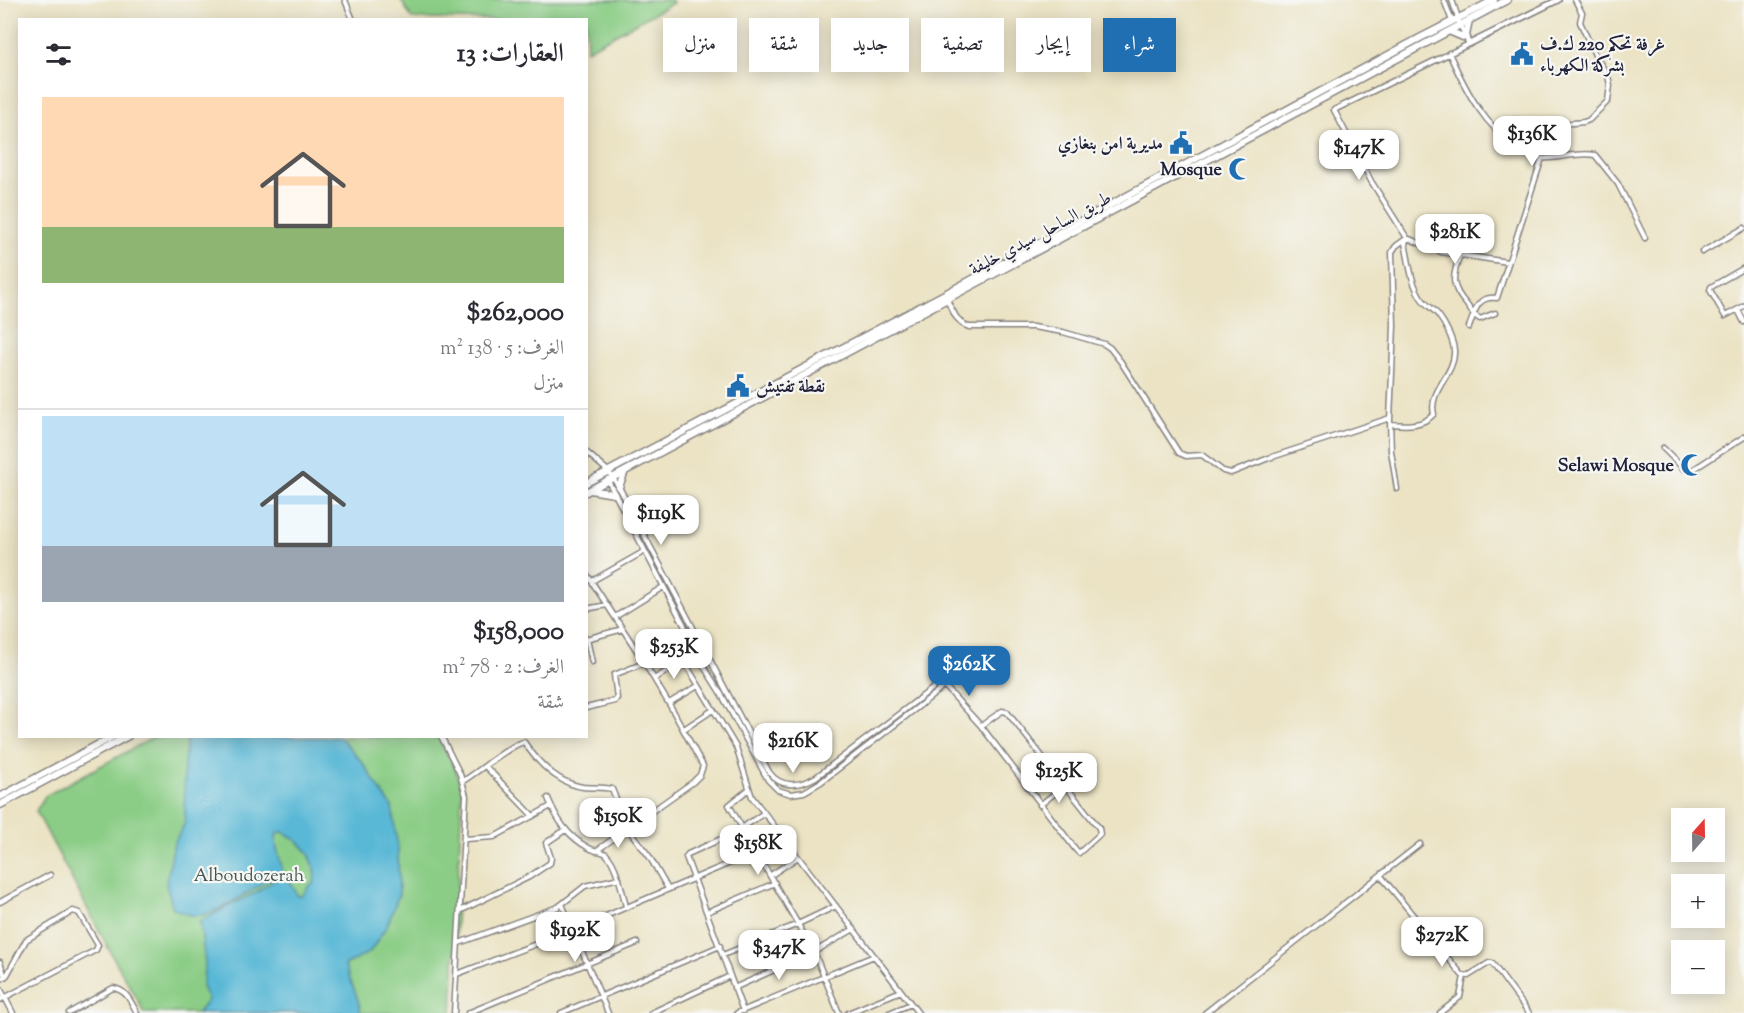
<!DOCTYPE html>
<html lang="ar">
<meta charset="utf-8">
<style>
:root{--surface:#fff;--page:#f7f7f7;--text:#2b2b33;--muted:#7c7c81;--line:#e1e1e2;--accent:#1f6fb2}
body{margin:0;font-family:"Sorts Mill Goudy",Amiri,serif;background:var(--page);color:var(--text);direction:rtl;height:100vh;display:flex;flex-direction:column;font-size:22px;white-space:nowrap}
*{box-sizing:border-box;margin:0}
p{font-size:20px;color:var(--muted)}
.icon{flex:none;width:33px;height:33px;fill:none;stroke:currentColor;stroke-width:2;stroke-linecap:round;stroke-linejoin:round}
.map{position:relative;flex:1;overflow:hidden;direction:ltr}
.details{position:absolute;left:18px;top:18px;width:570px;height:720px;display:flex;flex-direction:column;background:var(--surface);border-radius:0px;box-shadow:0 3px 15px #0003;direction:rtl}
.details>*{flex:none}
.hud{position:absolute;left:606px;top:18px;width:570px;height:54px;direction:rtl;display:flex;gap:12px}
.needle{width:39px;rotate:20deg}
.fabs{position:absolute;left:1671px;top:808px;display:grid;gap:12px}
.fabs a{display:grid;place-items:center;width:54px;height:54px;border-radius:0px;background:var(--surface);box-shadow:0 3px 15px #0003;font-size:30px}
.price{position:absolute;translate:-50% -51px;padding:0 14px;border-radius:12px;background:#fff;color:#222;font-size:20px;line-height:39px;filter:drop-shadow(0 2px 3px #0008)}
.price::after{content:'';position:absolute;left:50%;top:36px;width:18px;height:14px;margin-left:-9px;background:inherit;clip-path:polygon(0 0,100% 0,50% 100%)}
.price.current{background:var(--accent);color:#fff}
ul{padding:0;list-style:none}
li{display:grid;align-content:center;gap:12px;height:318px;padding:0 24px}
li+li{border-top:2px solid var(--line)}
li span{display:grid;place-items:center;height:186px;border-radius:0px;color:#555}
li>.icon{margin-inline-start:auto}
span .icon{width:108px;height:108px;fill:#fffc;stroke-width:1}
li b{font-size:26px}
h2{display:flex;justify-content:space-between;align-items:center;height:72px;padding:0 24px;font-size:26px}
.chip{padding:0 21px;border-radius:0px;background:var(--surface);box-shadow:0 3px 15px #0003;font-size:21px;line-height:54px}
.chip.current{background:var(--accent);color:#fff}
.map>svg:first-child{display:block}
.green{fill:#8bcd86;stroke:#567860;stroke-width:1.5}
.water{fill:#58b8d6;stroke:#3d6d88;stroke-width:1.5}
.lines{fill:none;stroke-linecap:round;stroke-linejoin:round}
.minor-casing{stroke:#868280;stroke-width:7}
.tertiary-casing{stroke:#868280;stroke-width:8}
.trunk-casing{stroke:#868280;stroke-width:9}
.minor{stroke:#fff;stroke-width:4}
.tertiary{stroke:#fff;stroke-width:4.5}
.trunk{stroke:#fff;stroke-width:6}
.labels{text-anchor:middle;stroke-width:4.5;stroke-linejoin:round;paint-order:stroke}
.poi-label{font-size:18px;font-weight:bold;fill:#22223b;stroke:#f6f6f2;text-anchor:end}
.street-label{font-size:18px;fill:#22223b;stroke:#f6f6f2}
.park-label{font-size:18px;fill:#425552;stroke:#f6f6f2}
</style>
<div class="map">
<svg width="1744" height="1013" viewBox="0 0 1744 1013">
<rect width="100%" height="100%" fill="#f6f6f2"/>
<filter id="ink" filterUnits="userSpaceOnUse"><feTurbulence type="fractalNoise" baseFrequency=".0167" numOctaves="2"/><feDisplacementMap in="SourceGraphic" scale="12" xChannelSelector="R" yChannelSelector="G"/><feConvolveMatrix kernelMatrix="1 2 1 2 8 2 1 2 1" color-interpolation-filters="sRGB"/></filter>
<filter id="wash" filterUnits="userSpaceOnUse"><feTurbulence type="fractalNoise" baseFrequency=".008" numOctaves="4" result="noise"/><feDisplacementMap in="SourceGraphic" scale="24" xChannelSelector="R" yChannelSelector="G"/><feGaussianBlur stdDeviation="1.35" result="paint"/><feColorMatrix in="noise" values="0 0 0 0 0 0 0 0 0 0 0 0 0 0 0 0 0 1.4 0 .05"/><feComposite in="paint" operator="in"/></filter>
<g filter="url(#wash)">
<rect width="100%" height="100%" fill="#ebe3c4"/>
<path class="green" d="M 401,0 L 672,0 L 673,3 L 587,50 L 586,20 L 412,19 Z
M 154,737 L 438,737 L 455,768 L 462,791 L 452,1013 L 143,1013 L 141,1006 L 113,957 L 36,811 L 45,796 Z"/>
<path class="water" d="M 187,737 L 340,737 L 362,762 L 392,807 L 398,849 L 399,894 L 387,926 L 370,952 L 345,965 C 350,984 358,993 361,1013 L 198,1013 L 208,1000 L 202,987 L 205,963 L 200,921 L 258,891 L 282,875 L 290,881 L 298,896 L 302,896 L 310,885 L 314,884 C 318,859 304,843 283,832 L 277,833 C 273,847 282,858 282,872 C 264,882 219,913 201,915 C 191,917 181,912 173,908 L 166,884 L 174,843 L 185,823 L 184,763 Z"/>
</g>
<g filter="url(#ink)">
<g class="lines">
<g class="minor-casing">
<path id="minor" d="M 345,0 L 353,20
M 1444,0 L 1452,21
M 1452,0 L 1458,18
M 1449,53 C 1466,91 1484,126 1519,149 C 1526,153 1532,157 1540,158 C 1559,160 1577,151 1595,155 L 1618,184 L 1645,238
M 1496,131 L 1514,120 L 1562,124 L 1584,122 L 1589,120 L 1608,101 L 1610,85 L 1608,76 L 1595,55 L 1580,22 L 1582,13 L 1575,0
M 1702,252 L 1744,228
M 1460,255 C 1452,277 1450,286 1467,305 C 1471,311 1474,316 1480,319 L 1495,313
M 1744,268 L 1711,287 L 1710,290 L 1725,316 L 1744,306
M 947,300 L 956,317 L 964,325 L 969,327 L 1033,327 L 1063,332 L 1104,344 L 1110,348 L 1121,362 L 1179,453 L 1186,456 L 1202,455 L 1223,471 L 1231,473 L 1269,458 L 1390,418
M 1738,310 L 1744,322
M 1469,327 C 1475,313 1476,295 1497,298 L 1542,158
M 1390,424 C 1406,425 1422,427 1434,414 C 1428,390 1456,374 1454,350 C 1453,339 1445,324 1439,316 C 1434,309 1424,304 1420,296 C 1410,280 1409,260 1405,243 L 1407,238 L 1371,181 L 1334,110 L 1469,44
M 1663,448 L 1684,469 L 1691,471 L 1744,437
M 586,452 L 608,471 L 619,487 L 769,772 C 781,789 800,786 816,777 L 941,682 L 981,726 L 1076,850 L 1079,853 L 1100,834 L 1099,828 L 1007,712 L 1002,711 L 981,726
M 607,479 L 684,625 L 694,651 L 723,697 L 768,780 L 778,790 L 791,794 L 804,792 L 821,782 L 945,686
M 1397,489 L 1391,451 L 1390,420 L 1394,326 L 1392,252 L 1396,246 L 1407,238 L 1441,252 L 1508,262
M 586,573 L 639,654 L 672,709 L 703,766 L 700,775 L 693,782 L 596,851
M 592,581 L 645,551
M 586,609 L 607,605
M 615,617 L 663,587
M 586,639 L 623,629
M 587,639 L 592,662
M 639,654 L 664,638 L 670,638 L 736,747 L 752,797 L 918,1013
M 654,679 L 683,661
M 669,703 L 698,686
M 586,708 L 615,701 L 617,698 L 614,675 L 644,663
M 684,729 L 713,710
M 441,736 L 460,774 L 466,796 L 454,1013
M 486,767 L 533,816
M 463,781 C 477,773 511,744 524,742 C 538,763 557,783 583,787 C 593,788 602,787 612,789 L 628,829 L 649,856 L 668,889
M 749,789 L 729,805 L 814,952 L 839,1013
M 548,798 C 557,820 568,837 589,848 C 594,851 602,851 606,854 C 617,864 623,894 626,907
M 1040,805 L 1064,786
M 742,828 L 764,813
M 465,839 L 494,837 L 551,806
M 771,875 L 798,857
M 1381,876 L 1462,975 L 1468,976 L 1489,963 L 1492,963 L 1529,1013
M 0,902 L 50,875
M 562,904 L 608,1013
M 460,911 L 529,877 L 550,863 L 551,858 L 546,843 L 565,830
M 707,912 L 775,883
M 459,943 L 558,907 L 585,886 L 619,878
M 723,955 L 798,924 L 836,906
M 0,962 L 5,977
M 457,974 L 573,930 L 756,852
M 0,980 L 7,975 L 26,940 L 73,911 L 79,913 L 98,945 L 96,950 L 0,1000
M 0,988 L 13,1013
M 734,988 L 814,952 L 854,929
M 743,1011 L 686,857 L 688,854 L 743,829
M 69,1013 L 113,988 C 127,990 131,1002 137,1013
M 468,1013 L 637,943
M 561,1013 L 720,946
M 651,1013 L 730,976
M 737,1013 L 874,956
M 848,1013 L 901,991
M 889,1013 L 911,1004
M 1205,1013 L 1420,844
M 1440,1013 L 1460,997 L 1464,976"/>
</g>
<g class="tertiary-casing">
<path id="tertiary" d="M 1459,22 L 1469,44 L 1558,0"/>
</g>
<g class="trunk-casing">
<path id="trunk" d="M 1449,31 L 1463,37
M 1466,36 L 1469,20
M 586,483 L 958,287 L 1418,39 L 1494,0
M 619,487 L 625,471
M 590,490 L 614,494
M 586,492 L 1507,0
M 0,797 L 114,736
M 0,805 L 128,736"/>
</g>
<use href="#minor" class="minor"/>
<use href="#tertiary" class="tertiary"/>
<use href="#trunk" class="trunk"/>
</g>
</g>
<defs>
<g id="civic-bare" transform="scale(1.8)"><path d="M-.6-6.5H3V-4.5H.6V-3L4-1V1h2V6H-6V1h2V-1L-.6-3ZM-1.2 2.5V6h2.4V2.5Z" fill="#1f6fb2" stroke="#f6f6f2" stroke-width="2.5" paint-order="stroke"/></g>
<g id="mosque-bare" transform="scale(1.8)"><path d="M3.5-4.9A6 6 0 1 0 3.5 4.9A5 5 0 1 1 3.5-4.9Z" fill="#1f6fb2" stroke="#f6f6f2" stroke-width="2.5" paint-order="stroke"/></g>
</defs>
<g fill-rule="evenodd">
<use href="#civic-bare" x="1522" y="54"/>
<use href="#civic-bare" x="1181" y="143"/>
<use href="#mosque-bare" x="1240" y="169"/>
<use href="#civic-bare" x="738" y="386"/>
<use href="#mosque-bare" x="1692" y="465"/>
</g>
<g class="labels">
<g class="poi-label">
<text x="1540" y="50" text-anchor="start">غرفة تحكم 220 ك.ف<tspan x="1540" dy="21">بشركة الكهرباء</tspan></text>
<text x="1163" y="149">مديرية امن بنغازي</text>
<text x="1222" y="175">Mosque</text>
<text x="756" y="392" text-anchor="start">نقطة تفتيش</text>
<text x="1674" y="471">Selawi Mosque</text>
</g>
<g class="street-label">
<text transform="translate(1040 233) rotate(-28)" y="6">طريق الساحل سيدي خليفة</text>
</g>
<g class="park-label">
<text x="249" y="881">Alboudozerah</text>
</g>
</g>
</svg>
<div class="fabs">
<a><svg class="needle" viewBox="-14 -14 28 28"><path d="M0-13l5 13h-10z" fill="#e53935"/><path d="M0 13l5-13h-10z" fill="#7c7c81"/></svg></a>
<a>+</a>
<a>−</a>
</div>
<b class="price" style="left:1532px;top:167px">$136K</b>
<b class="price" style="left:1359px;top:181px">$147K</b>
<b class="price" style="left:1455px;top:265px">$281K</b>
<b class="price" style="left:661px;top:546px">$119K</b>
<b class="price" style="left:674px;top:680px">$253K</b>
<b class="price current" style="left:969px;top:697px">$262K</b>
<b class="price" style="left:793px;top:774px">$216K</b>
<b class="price" style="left:1059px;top:804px">$125K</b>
<b class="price" style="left:618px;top:849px">$150K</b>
<b class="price" style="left:758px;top:876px">$158K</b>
<b class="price" style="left:575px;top:963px">$192K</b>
<b class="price" style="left:1442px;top:968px">$272K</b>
<b class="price" style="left:779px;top:981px">$347K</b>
<div class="hud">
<a class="chip current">شراء</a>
<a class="chip">إيجار</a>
<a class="chip">تصفية</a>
<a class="chip">جديد</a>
<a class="chip">شقة</a>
<a class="chip">منزل</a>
</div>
<section class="details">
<h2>العقارات: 13<svg class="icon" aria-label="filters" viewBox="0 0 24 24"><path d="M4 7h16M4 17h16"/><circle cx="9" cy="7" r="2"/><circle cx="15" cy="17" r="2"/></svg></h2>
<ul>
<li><span style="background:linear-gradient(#ffd9b3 70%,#8fb573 0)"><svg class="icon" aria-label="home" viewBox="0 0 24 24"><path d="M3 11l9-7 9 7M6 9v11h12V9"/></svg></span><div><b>$262,000</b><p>الغرف: 5 · 138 m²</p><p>منزل</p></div></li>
<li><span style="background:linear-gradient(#bfe0f5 70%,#9aa5b1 0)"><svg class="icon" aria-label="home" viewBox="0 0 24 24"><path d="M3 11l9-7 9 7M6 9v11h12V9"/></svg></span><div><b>$158,000</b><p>الغرف: 2 · 78 m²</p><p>شقة</p></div></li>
</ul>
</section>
</div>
